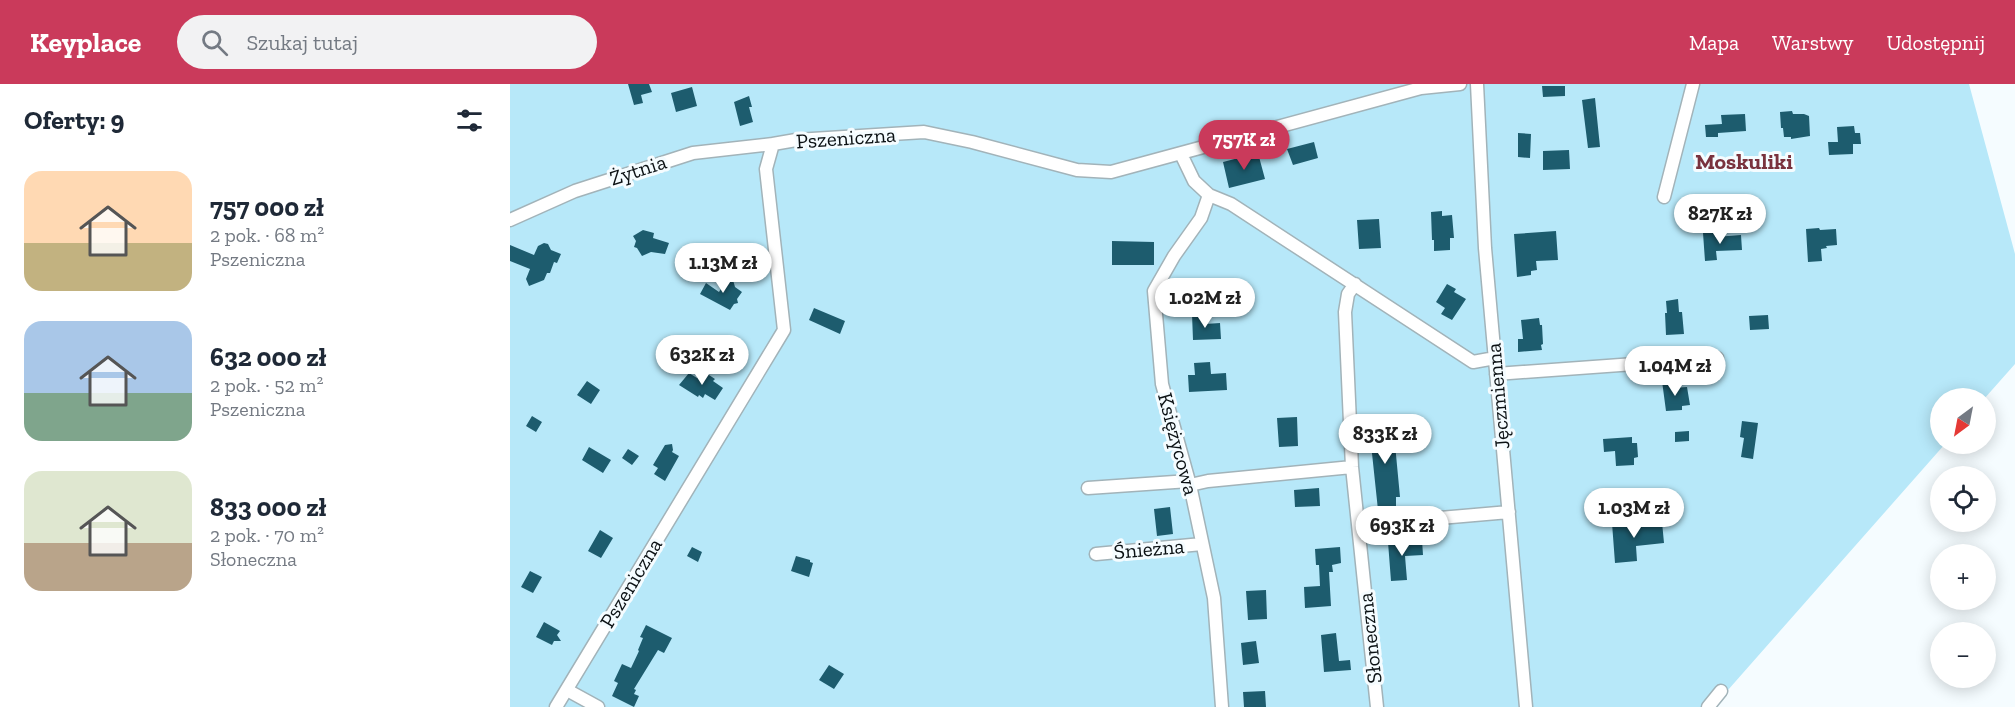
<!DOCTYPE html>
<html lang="pl">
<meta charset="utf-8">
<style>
:root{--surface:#fff;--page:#f2f2f3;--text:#1f2937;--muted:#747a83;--accent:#ca3a5b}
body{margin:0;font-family:"Zilla Slab",serif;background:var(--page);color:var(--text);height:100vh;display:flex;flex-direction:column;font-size:22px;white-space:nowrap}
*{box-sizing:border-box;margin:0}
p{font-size:20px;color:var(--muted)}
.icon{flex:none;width:33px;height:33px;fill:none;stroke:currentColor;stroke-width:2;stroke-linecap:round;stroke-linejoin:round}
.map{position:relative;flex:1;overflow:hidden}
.side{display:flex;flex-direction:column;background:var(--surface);width:510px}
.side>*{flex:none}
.needle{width:39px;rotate:212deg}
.buttons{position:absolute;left:1420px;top:304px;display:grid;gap:12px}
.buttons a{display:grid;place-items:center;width:66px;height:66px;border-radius:50%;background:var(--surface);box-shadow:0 3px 15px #0003;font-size:30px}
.price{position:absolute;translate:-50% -51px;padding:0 14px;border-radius:21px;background:#fff;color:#222;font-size:20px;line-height:39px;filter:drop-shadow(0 2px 3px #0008)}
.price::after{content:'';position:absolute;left:50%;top:36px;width:18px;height:14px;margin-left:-9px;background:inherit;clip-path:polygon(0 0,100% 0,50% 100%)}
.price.on{background:var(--accent);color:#fff}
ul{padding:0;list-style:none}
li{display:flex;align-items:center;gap:18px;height:150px;padding:0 24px}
li span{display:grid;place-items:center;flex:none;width:168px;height:120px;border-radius:18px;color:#555}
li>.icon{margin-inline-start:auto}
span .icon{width:72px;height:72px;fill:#fffc;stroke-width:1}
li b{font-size:26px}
h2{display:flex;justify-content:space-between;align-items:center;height:72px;padding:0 24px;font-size:26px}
header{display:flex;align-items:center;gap:36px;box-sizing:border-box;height:84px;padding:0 30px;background:var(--accent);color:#fff}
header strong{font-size:28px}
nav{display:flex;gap:33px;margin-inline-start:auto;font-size:21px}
.search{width:420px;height:54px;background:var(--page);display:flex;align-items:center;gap:15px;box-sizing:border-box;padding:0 21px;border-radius:33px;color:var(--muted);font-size:22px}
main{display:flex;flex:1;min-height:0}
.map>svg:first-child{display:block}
.green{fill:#b7e8f9}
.building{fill:#1d5c6e}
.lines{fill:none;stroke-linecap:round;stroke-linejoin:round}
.minor-casing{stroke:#a2b3b9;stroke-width:15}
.minor{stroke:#fff;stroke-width:12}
.labels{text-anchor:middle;stroke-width:6;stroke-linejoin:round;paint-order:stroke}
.street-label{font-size:21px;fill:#0b1114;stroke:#f5fcff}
.neighbourhood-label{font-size:22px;font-weight:bold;fill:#79323e;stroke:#f5fcff}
</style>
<header>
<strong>Keyplace</strong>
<div class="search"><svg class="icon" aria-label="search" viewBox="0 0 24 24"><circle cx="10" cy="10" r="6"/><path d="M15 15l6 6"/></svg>Szukaj tutaj</div>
<nav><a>Mapa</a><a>Warstwy</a><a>Udostępnij</a></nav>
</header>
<main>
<section class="side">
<h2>Oferty: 9<svg class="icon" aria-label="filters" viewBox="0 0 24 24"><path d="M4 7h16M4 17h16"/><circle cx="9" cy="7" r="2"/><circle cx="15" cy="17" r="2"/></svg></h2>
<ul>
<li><span style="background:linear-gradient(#ffd9b3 60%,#c2b280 0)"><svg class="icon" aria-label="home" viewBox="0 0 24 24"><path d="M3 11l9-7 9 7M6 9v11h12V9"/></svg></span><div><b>757 000 zł</b><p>2 pok. · 68 m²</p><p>Pszeniczna</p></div></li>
<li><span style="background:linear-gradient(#a9c7e8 60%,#7fa58c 0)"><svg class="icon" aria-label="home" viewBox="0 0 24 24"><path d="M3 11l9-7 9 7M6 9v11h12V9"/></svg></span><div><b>632 000 zł</b><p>2 pok. · 52 m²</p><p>Pszeniczna</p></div></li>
<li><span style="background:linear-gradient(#dfe7d0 60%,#b9a48a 0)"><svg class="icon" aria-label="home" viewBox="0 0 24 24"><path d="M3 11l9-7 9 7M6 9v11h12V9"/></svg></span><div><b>833 000 zł</b><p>2 pok. · 70 m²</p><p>Słoneczna</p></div></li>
</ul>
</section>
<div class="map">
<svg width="1505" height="623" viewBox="0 0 1505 623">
<rect width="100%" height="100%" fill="#f5fcff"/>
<path class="green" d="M 0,0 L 1459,0 L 1505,170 L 1505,280 L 1474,315 L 1431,315 L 1431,360 L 1435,360 L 1203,623 L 0,623 Z"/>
<path class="building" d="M 118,0 L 139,0 L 142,8 L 131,11 L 133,19 L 124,21 Z
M 1032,2 L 1055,2 L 1055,12 L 1033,13 Z
M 182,3 L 187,22 L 166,28 L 161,9 Z
M 239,12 L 242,23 L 239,23 L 243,38 L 230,42 L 224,18 Z
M 1085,14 L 1090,63 L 1078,64 L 1072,16 Z
M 1282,27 L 1283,30 L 1294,30 L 1299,32 L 1300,52 L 1281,55 L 1281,53 L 1274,53 L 1273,44 L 1271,44 L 1270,28 Z
M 1235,30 L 1236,47 L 1208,49 L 1208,53 L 1196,53 L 1195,41 L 1212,40 L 1211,31 Z
M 1344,42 L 1345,49 L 1350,49 L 1351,60 L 1343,60 L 1343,70 L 1319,71 L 1318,58 L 1328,58 L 1327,43 Z
M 1008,49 L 1021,50 L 1020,74 L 1008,73 Z
M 804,58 L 808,74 L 783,81 L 777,65 Z
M 1059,66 L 1060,85 L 1033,86 L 1033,67 Z
M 748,69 L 755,95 L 719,104 L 713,78 Z
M 932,127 L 932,132 L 942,131 L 944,154 L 940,154 L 940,166 L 924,167 L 924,156 L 922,156 L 921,128 Z
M 869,135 L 871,164 L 849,165 L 847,136 Z
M 1309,144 L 1310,146 L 1326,145 L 1327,161 L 1316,162 L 1317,164 L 1311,165 L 1312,177 L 1298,178 L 1296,145 Z
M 133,146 L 144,149 L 143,154 L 159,159 L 155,170 L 141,168 L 132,172 L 127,164 L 124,163 L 126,157 L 123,152 Z
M 1046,147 L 1048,176 L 1026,177 L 1027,186 L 1021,187 L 1021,191 L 1007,193 L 1004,150 Z
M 1205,148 L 1205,153 L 1231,151 L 1232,166 L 1206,167 L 1207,176 L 1195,177 L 1193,149 Z
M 602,157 L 644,158 L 644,181 L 602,181 Z
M 34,159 L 38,160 L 41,166 L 51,170 L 47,179 L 44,178 L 40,189 L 37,189 L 34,196 L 19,202 L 16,195 L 20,185 L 0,177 L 0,161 L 24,171 L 28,162 Z
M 223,196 L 225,203 L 232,208 L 227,215 L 228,219 L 224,220 L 220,226 L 190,210 L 196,199 L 209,208 L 216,197 Z
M 937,200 L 946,205 L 944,208 L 956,215 L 942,236 L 931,230 L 935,224 L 926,218 Z
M 1168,215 L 1169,228 L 1172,228 L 1174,250 L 1156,251 L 1155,229 L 1157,229 L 1156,217 Z
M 304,224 L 335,237 L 330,250 L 299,236 Z
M 695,229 L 695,240 L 710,239 L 711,255 L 683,256 L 682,230 Z
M 1258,231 L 1259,245 L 1240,246 L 1239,232 Z
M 1029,234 L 1030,241 L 1032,241 L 1033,260 L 1031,261 L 1032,266 L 1008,268 L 1008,255 L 1013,255 L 1011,236 Z
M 700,278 L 701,290 L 716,289 L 717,306 L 679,308 L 678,291 L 685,291 L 684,279 Z
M 179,289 L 187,294 L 188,291 L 193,294 L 196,289 L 205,295 L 203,297 L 213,304 L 205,316 L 195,310 L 193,314 L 189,311 L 188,313 L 169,301 Z
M 77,297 L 90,306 L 81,320 L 67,311 Z
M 1152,297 L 1161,297 L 1162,304 L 1177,303 L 1180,321 L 1172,322 L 1172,326 L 1156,327 Z
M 22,332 L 32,338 L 26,348 L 16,342 Z
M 787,333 L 788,362 L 769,363 L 767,334 Z
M 1232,337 L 1248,339 L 1243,375 L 1231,373 L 1234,354 L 1230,353 Z
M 883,339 L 890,413 L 886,413 L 886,424 L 868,426 L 859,341 Z
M 1179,347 L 1179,357 L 1165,358 L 1165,348 Z
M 1122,353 L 1122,359 L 1127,359 L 1128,373 L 1124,374 L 1124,381 L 1106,382 L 1105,367 L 1094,368 L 1093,355 Z
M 162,360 L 163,366 L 162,368 L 169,372 L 155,397 L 144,390 L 148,384 L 143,381 L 155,361 Z
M 79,363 L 101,376 L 93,389 L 72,376 Z
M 118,365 L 129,372 L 122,381 L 112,374 Z
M 809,404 L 810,422 L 785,423 L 784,406 Z
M 660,423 L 663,450 L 647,452 L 644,425 Z
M 1123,437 L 1124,440 L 1152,438 L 1154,459 L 1126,462 L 1127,477 L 1105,479 L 1102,439 Z
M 90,446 L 103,454 L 91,474 L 78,467 Z
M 912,456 L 913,471 L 895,472 L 897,496 L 881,497 L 878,458 Z
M 182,463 L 192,468 L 188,478 L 177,472 Z
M 830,463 L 831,479 L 822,481 L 823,488 L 819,488 L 821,522 L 795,524 L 794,503 L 810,502 L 809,481 L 806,481 L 805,465 Z
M 286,472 L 300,476 L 300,478 L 303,479 L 299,493 L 281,487 Z
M 20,487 L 32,493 L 23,509 L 11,503 Z
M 756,506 L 757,535 L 738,536 L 736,507 Z
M 34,538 L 50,547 L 47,551 L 51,557 L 44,557 L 42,561 L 26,553 Z
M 136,541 L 162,554 L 154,569 L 148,566 L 124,605 L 126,606 L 124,610 L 129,612 L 124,623 L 102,612 L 108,599 L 104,597 L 112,580 L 121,584 L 129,567 L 128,566 L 133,554 L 130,553 Z
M 826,549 L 829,577 L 840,576 L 841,586 L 814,588 L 811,551 Z
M 746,557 L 749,579 L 733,581 L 731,559 Z
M 319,581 L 334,590 L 324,605 L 309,596 Z
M 755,607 L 756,623 L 734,623 L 733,608 Z"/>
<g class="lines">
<g class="minor-casing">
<path id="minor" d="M 967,0 L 975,164 L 1016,623
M 671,70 L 684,97 L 699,111 L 691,134 L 664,172 L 644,207 L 652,300 L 680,401 L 704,514 L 712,623
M 699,111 L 721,120 L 963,278 L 985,274
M 1154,113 L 1183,0
M 0,136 L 65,107 L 183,69 L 263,60
M 845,200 L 838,210 L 835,228 L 842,383 L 867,623
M 986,290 L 1207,274
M 680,401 L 698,397 L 842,383
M 578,404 L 679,397
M 849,441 L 999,428
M 586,470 L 692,460
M 57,606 L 88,623
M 46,623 L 274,246 L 256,85 L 263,60 L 286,56 L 414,48 L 462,58 L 567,86 L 601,88 L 911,4 L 950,0
M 1198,623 L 1211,607"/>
</g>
<use href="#minor" class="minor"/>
</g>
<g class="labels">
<g class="street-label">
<text transform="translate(336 54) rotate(-4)" y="7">Pszeniczna</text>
<text transform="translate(128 86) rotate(-18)" y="7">Żytnia</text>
<text transform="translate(988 312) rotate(-95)" y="7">Jęczmienna</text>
<text transform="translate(668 360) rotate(75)" y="7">Księżycowa</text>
<text transform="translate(639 465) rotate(-5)" y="7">Śnieżna</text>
<text transform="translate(121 499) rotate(-59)" y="7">Pszeniczna</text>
<text transform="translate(860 554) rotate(-96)" y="7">Słoneczna</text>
</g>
<g class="neighbourhood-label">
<text x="1234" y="85">Moskuliki</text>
</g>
</g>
</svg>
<div class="buttons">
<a><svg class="needle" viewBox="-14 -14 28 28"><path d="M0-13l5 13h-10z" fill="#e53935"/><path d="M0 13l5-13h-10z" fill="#747a83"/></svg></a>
<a><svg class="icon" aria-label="locate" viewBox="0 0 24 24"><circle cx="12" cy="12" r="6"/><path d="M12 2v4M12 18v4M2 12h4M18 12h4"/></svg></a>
<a>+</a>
<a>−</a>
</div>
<b class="price on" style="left:734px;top:87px">757K zł</b>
<b class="price" style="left:1210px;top:161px">827K zł</b>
<b class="price" style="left:213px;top:210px">1.13M zł</b>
<b class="price" style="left:695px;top:245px">1.02M zł</b>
<b class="price" style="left:192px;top:302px">632K zł</b>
<b class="price" style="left:1165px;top:313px">1.04M zł</b>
<b class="price" style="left:875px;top:381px">833K zł</b>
<b class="price" style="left:1124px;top:455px">1.03M zł</b>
<b class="price" style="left:892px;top:473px">693K zł</b>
</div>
</main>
